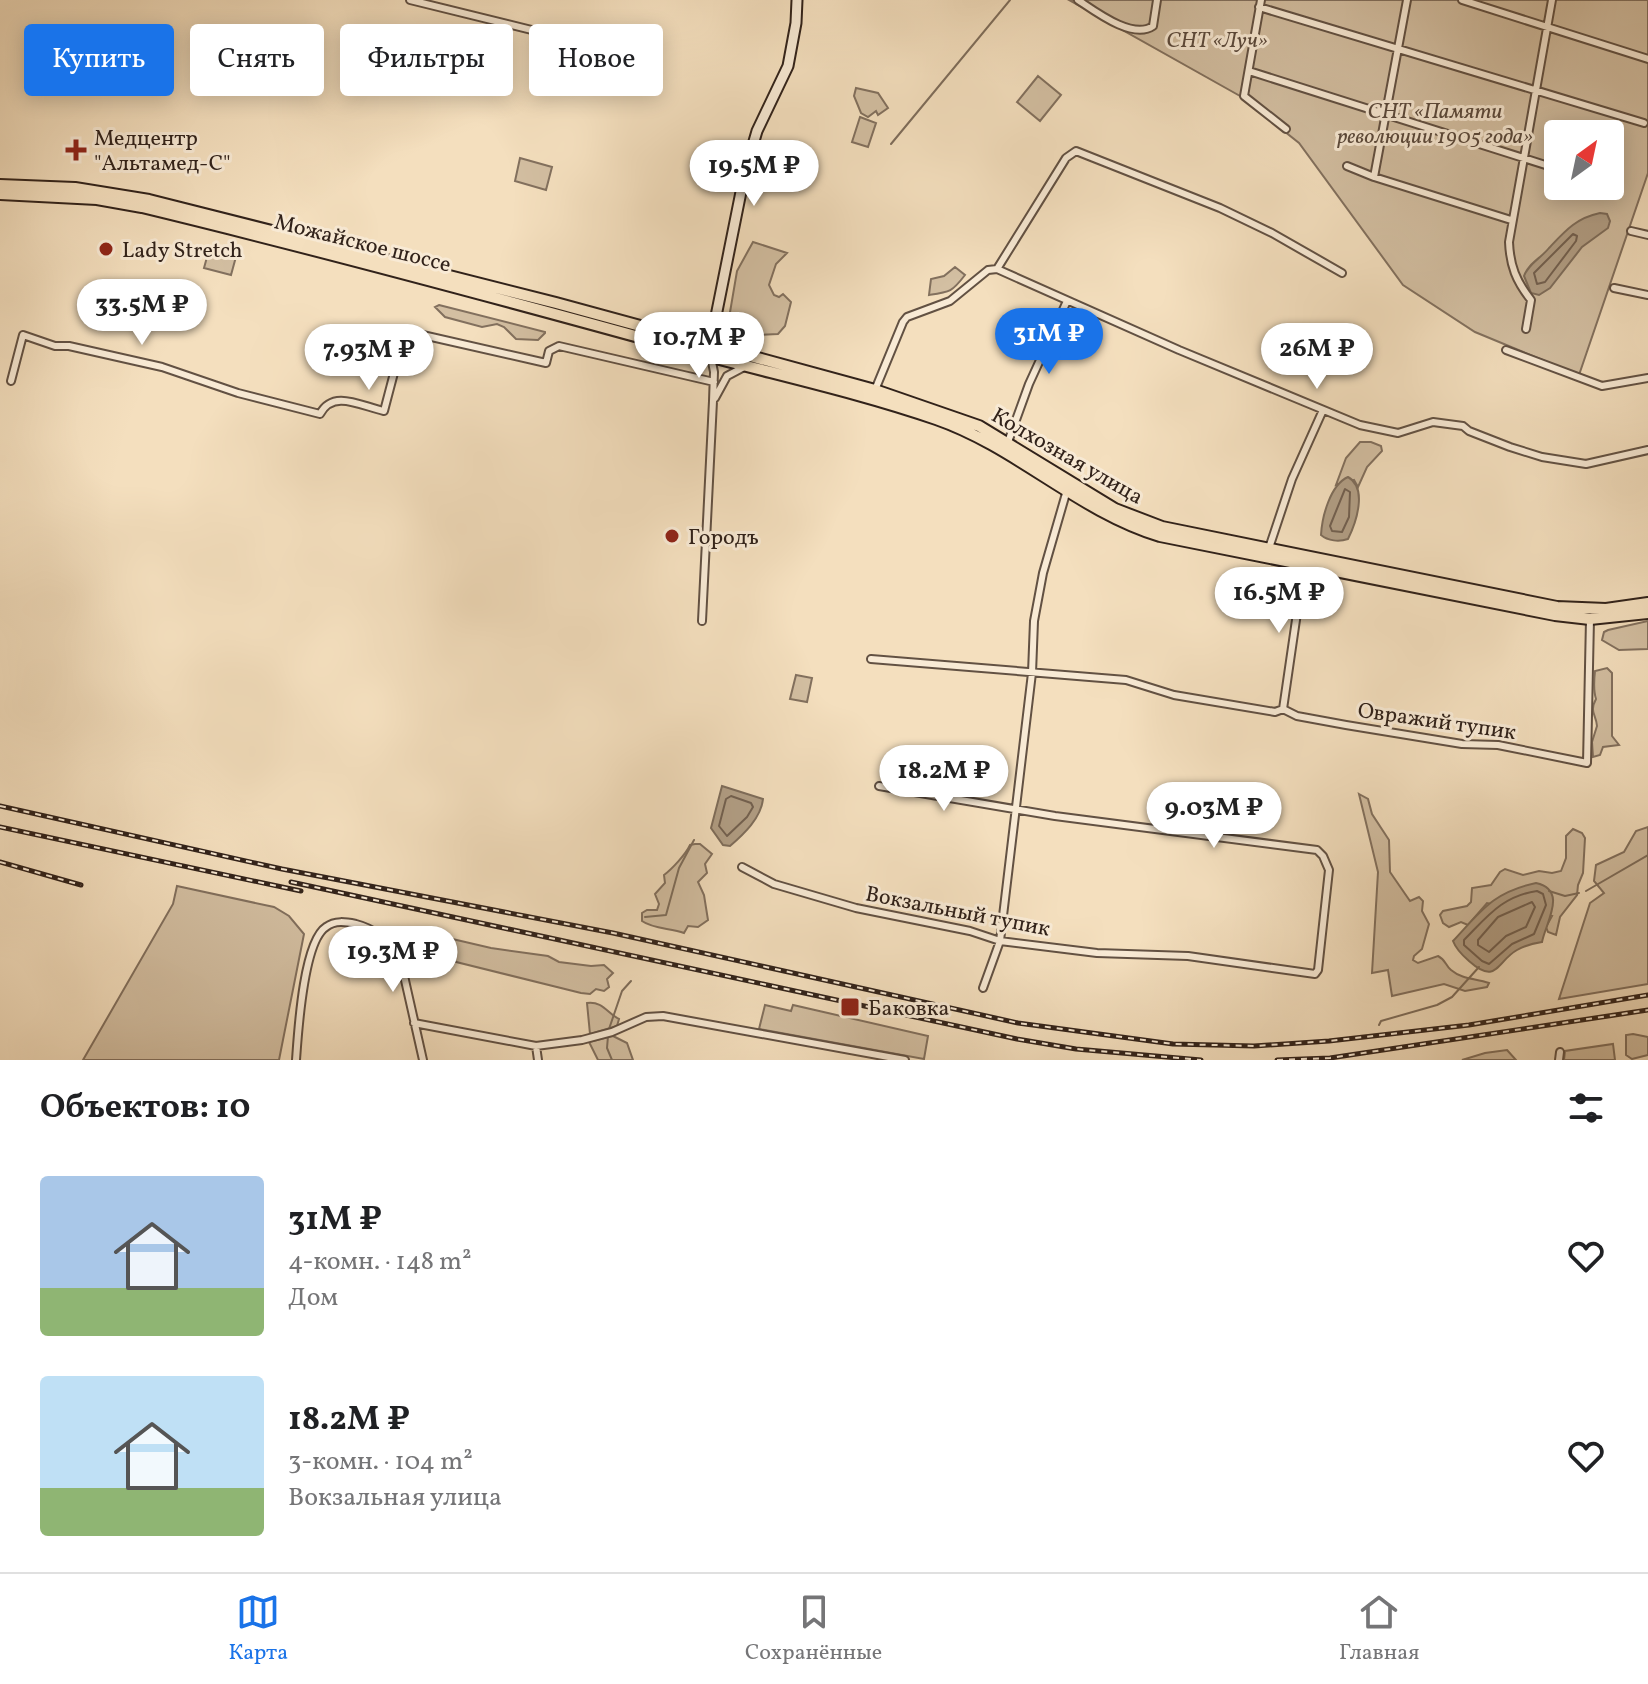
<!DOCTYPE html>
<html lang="ru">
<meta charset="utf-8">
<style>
:root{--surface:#fff;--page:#f6f6f6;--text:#202124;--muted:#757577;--line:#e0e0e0;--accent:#1a73e8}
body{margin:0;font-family:Vollkorn,serif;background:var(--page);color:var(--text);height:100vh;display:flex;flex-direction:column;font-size:30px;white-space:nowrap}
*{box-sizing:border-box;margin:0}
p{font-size:26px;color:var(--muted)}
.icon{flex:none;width:44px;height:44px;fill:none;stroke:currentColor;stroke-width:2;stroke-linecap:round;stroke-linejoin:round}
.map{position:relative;height:1060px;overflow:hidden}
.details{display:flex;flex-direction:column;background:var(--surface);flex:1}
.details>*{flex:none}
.guide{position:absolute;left:24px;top:24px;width:800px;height:72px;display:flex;gap:16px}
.needle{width:52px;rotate:33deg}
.tools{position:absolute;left:1544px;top:120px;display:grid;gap:16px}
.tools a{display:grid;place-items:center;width:80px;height:80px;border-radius:8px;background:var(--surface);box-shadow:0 4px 20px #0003;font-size:40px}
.price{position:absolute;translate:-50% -68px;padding:0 18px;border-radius:28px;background:#fff;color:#222;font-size:26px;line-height:52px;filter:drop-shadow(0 2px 4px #0008)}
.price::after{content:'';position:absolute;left:50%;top:48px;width:24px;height:18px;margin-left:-12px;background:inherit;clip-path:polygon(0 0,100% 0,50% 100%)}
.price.current{background:var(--accent);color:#fff}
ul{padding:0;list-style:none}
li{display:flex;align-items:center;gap:24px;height:200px;padding:0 40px}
li span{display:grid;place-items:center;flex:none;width:224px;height:160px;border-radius:8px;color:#555}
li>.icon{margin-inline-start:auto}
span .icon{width:96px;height:96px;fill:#fffc;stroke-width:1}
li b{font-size:34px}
h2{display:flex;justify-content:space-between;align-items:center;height:96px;padding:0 40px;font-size:34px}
.pill{padding:0 28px;border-radius:8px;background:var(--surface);box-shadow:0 4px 20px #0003;font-size:28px;line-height:72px}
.pill.current{background:var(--accent);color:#fff}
.tabs{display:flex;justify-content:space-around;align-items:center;height:112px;border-top:2px solid var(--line);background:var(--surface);font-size:22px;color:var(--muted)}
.tabs a{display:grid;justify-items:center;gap:4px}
.tabs .current{color:var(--accent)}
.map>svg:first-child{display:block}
.green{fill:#d3bfa2;stroke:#82705e;stroke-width:2;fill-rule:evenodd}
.water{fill:#b29f86;stroke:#7e6d5b;stroke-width:2}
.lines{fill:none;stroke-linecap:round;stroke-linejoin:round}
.shore{stroke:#726050;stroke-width:2}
.stream{stroke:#7e6d5b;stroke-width:2}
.minor-casing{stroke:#625143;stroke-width:10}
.secondary-casing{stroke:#31221a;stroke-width:13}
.primary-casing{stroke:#31221a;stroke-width:14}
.minor{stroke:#f8ead5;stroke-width:6}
.secondary{stroke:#f8ead5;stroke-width:9}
.primary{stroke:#f4dfbe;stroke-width:10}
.rail-casing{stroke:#31221a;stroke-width:5}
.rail{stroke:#f8ead5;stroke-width:2;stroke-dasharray:6;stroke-linecap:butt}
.poi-dot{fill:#8f2418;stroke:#f8ead5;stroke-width:3}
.labels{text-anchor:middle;stroke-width:6;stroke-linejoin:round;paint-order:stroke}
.park-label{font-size:22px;font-style:italic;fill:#5a493c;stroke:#f8ead5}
.poi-label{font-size:22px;fill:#31221a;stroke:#f8ead5;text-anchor:start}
.street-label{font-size:22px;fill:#31221a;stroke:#f8ead5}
</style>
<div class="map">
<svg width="1648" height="1060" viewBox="0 0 1648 1060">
<rect width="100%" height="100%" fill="#f4dfbe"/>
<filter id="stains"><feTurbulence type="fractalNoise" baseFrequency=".0025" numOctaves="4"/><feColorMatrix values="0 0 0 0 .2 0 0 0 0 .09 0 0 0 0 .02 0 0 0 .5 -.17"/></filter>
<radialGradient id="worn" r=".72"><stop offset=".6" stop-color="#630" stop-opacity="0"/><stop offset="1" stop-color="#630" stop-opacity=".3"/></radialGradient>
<path class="green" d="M 1069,0 L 1648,0 L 1648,173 L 1579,375 L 1475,332 L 1403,285 L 1299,143 L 1240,96 ZM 1558,134 L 1610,134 L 1610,186 L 1558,186 Z
M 1038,76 L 1061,95 L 1040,121 L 1017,102 Z
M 856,88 L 878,93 L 888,108 L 878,115 L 876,111 L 868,117 L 861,113 L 854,96 Z
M 860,117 L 876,123 L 868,147 L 852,142 Z
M 520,158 L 552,167 L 546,190 L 515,181 Z
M 753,242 L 787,253 L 776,264 L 769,285 L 774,295 L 779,297 L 783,294 L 791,302 L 785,326 L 778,334 L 756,335 L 740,332 L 735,329 L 729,318 L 737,271 Z
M 210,246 L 237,253 L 231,275 L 204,268 Z
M 955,267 L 965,275 C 952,292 950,292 929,295 L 931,279 L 944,276 Z
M 439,305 L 545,332 L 545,333 L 538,340 L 516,339 L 504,327 L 497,324 L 482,327 L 445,317 L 435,307 Z
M 1360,442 L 1371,442 L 1381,446 L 1382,451 L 1367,467 L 1358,487 L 1354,480 L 1336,485 L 1346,458 Z
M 1648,621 L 1648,649 L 1619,650 L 1602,640 L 1604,632 L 1608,630 Z
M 1607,668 L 1612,673 L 1612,736 L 1619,745 L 1603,747 L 1600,755 L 1593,757 L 1592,742 L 1597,726 C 1596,714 1589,712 1596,699 C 1593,690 1594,680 1595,671 Z
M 796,675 L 812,678 L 807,702 L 790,699 Z
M 1359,794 L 1368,799 L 1372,814 L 1389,840 L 1390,872 L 1410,901 L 1419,897 L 1423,901 L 1422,911 L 1429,924 L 1422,949 L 1414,956 L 1413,960 L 1418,963 L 1438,956 C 1446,960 1445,965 1451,970 C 1463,980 1476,978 1489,983 L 1487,987 L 1465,991 L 1444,984 L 1392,996 L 1388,970 L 1372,973 L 1378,872 Z
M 1648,827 L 1648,984 L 1559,999 L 1590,903 L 1604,893 L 1594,881 L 1596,865 L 1624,852 L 1636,831 Z
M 1573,829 L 1582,833 L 1585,838 L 1583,873 L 1578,885 L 1577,895 L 1560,917 L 1556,935 L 1548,932 L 1546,927 L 1552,916 L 1487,903 L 1468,925 L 1461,922 L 1449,927 L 1443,923 L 1440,915 L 1443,911 L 1467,906 L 1471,902 L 1472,888 L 1491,885 L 1500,872 L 1505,869 L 1523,875 L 1539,871 L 1552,873 L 1561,871 L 1566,858 L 1566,836 Z
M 695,844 L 700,844 L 712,854 L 705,864 L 707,873 L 698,882 L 704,895 L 708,920 L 698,927 L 688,926 L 684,933 C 671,928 653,929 642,921 L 642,913 L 647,910 L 657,910 L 659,904 L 655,894 L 665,883 L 664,875 C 672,869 686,854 690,845 Z
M 177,886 L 274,907 L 289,916 L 304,934 L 279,1060 L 83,1060 L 173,904 Z
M 431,934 L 491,948 L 548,956 L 559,962 L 591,966 L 604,965 L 613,973 L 607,979 L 609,987 L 604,991 L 596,989 L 590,994 L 581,993 L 428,955 L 414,948 L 415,937 Z
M 587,1003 C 603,1001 607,1013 619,1019 L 617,1026 L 590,1034 Z
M 765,1005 L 791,1011 L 793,1005 L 928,1036 L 924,1059 L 759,1029 Z
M 1633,1034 L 1648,1037 L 1648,1055 L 1632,1059 L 1626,1055 L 1626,1035 Z
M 613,1036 L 627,1043 L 633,1060 L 598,1060 L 589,1042 Z
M 1613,1044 L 1615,1060 L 1564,1060 L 1565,1051 Z
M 1507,1050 L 1516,1060 L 1462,1060 L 1485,1053 Z"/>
<path class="water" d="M 1600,213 L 1607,214 L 1610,221 L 1608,228 L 1582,247 L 1550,288 L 1539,295 L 1531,293 L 1524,276 C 1528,264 1541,258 1549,248 C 1565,231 1576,218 1600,213 Z
M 1348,477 C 1368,488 1356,523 1348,539 C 1339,542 1328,541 1321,535 C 1322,517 1330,485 1348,477 Z
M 722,786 L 763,799 C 761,818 744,834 730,846 L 723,845 L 711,828 Z
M 1536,883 C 1568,890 1546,922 1542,942 C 1535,943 1524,946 1517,950 C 1497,961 1497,986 1469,961 C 1462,955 1456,949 1453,941 C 1481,911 1493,892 1536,883 Z"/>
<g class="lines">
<path class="shore" d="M 1573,234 L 1577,236 L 1576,241 L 1545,282 L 1537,284 L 1534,273 Z
M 1345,489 L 1350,492 L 1349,517 L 1342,532 L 1332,531 L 1330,526 Z
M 731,796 L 751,803 L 753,807 L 747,817 L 727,836 L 719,826 L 726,799 Z
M 1537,891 L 1543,894 L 1546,905 L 1534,934 L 1512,944 L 1489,964 L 1482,961 L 1464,945 L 1464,940 C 1487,917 1502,896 1537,891 Z
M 1532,902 L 1535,907 L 1526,927 L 1506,936 L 1489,952 L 1478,945 L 1478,940 L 1498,917 Z"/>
<path class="stream" d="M 891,144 L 1010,0
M 1549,891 L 1565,896 L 1579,893
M 1586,891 L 1648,855
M 645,917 L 666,915 L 679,868 L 694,840
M 1379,1025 L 1381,1021 L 1437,1005 L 1452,997 L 1479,967
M 609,1029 L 622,991 L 631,981
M 608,1036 L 607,1048 L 612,1060"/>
<g class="minor-casing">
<path id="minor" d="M 410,0 L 580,42
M 1078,0 C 1096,12 1133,40 1153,26 L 1157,0
M 1261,0 L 1244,96 L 1286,129
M 1462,0 L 1648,59
M 1259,7 L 1644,123
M 1249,71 L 1558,169
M 1347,166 L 1374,177 L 1511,220
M 1374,177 L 1407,0
M 1610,186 L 1612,187
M 1631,231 L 1648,235
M 997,269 L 1179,350 L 1360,425 L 1398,433 L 1433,422 L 1463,426 L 1469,431 L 1510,447 L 1542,457 L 1586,464 L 1648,450
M 1614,288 L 1648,295
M 1526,329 L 1531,300 C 1516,281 1510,266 1509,242 L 1552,0
M 1506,350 L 1602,386 L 1648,378
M 11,381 L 23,335 L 55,346 L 69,346 L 162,367 L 238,393 L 320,414 C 333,389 361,406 384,411 L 405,331 L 546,363 L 549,351 L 559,346 L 714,382
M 875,390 L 903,322 L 907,317 L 950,301 L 988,270 L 997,269 L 1066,158 L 1076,151 L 1220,208 L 1272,233 L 1342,273
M 715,398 L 727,376 L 744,367
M 1008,442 L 1029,384 L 1067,301
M 1269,548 L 1292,479 L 1323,410
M 702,621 L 713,401 L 714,372 L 711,357
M 871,659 L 1126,680 L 1174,695 L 1275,712 L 1283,709
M 1283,709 L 1297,716 L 1346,725 L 1462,744 L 1498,745 L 1587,763 L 1590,619
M 1283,709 L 1304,565
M 742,867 L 774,884 L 856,908 L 970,931 L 1000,941 L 1097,953 L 1188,956 L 1315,974 L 1318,970 L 1329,870 L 1323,856 L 1317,850 L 1055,816 L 879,786
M 983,988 L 1000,941 L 1032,673 L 1034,621 L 1043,573 L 1067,490
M 414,1023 L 536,1046 L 582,1040 L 612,1032 L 646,1017 L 663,1016 L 905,1060
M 536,1046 L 538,1060
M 296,1060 C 298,1033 303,942 326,927 C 335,920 346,922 356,924 C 376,929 389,941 400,958 L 423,1060
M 1559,1060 L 1560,1052"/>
</g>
<g class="secondary-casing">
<path id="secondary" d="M 710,346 L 745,172 L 757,131 L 788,66 L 796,23 L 797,0"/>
</g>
<g class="primary-casing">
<path id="primary" d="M 0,185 L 75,188 L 149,200 L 556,303 L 875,390 L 979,426 L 1115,509 L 1162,527 L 1557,607 L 1606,609 L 1648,603
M 0,194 L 97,199 L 142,207 C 324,251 505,300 686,350 C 769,373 855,391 936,419 C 1017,447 1078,511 1160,536 L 1555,615 L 1590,619 L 1648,613"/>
</g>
<use href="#minor" class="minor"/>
<use href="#secondary" class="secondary"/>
<use href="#primary" class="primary"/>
<g class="rail-casing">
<path id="rail" d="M 0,806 L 282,869 L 613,933 L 1018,1023 L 1173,1044 L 1254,1046 L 1329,1041 L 1469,1025 L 1648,995
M 0,827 L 301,891
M 0,862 L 81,885
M 291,882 L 1017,1039 L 1076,1049 L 1201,1060
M 1277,1060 L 1330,1058 L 1648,1010"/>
</g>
<use href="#rail" class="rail"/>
</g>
<g class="poi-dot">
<path d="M72 138h8v8h8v8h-8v8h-8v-8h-8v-8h8z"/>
<circle cx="106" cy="249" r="8"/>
<circle cx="672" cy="536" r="8"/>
<rect x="840" y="997" width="20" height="20" rx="4"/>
</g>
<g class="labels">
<g class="park-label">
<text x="1217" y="47">СНТ «Луч»</text>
<text x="1435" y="118">СНТ «Памяти<tspan x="1435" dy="25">революции 1905 года»</tspan></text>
</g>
<g class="poi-label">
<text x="94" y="145">Медцентр<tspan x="94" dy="25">"Альтамед-С"</tspan></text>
<text x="122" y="257">Lady Stretch</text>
<text x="688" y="544">Городъ</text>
<text x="868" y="1015">Баковка</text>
</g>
<g class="street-label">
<text transform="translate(363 242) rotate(14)" y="8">Можайское шоссе</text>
<text transform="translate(1068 455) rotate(30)" y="8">Колхозная улица</text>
<text transform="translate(1437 720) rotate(8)" y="8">Овражий тупик</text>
<text transform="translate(958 910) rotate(11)" y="8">Вокзальный тупик</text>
</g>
</g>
<rect width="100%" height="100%" filter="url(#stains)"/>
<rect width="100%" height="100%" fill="url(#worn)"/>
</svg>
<div class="tools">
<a><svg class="needle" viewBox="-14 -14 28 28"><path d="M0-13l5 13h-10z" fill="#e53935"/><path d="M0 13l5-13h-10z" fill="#757577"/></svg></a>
</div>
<b class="price" style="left:754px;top:208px">19.5M ₽</b>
<b class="price" style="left:142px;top:347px">33.5M ₽</b>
<b class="price current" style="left:1049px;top:376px">31M ₽</b>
<b class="price" style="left:699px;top:380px">10.7M ₽</b>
<b class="price" style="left:1317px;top:391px">26M ₽</b>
<b class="price" style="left:369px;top:392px">7.93M ₽</b>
<b class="price" style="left:1279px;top:635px">16.5M ₽</b>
<b class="price" style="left:944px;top:813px">18.2M ₽</b>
<b class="price" style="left:1214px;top:850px">9.03M ₽</b>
<b class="price" style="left:393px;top:994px">19.3M ₽</b>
<div class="guide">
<a class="pill current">Купить</a>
<a class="pill">Снять</a>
<a class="pill">Фильтры</a>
<a class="pill">Новое</a>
</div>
</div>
<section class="details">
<h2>Объектов: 10<svg class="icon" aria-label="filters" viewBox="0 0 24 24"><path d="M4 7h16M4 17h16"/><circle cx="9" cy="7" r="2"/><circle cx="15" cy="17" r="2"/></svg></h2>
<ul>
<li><span style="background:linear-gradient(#a9c7e8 70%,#8fb573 0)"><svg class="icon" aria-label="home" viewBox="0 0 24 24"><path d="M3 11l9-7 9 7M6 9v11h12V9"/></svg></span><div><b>31M ₽</b><p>4-комн. · 148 m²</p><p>Дом</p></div><svg class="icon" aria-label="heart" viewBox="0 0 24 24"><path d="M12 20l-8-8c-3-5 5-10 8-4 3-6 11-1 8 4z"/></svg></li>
<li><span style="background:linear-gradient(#bfe0f5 70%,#8fb573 0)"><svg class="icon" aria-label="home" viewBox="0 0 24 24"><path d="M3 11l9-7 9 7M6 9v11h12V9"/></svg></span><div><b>18.2M ₽</b><p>3-комн. · 104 m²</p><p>Вокзальная улица</p></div><svg class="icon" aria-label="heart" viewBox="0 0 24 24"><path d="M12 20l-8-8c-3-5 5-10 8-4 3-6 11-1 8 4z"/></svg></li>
</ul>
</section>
<nav class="tabs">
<a class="current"><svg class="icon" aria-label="map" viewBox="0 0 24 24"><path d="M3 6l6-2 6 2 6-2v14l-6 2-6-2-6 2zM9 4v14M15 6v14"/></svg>Карта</a>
<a><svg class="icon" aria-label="saved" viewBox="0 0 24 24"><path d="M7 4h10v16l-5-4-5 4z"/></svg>Сохранённые</a>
<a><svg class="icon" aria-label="home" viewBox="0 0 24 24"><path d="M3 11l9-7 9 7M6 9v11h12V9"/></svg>Главная</a>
</nav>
